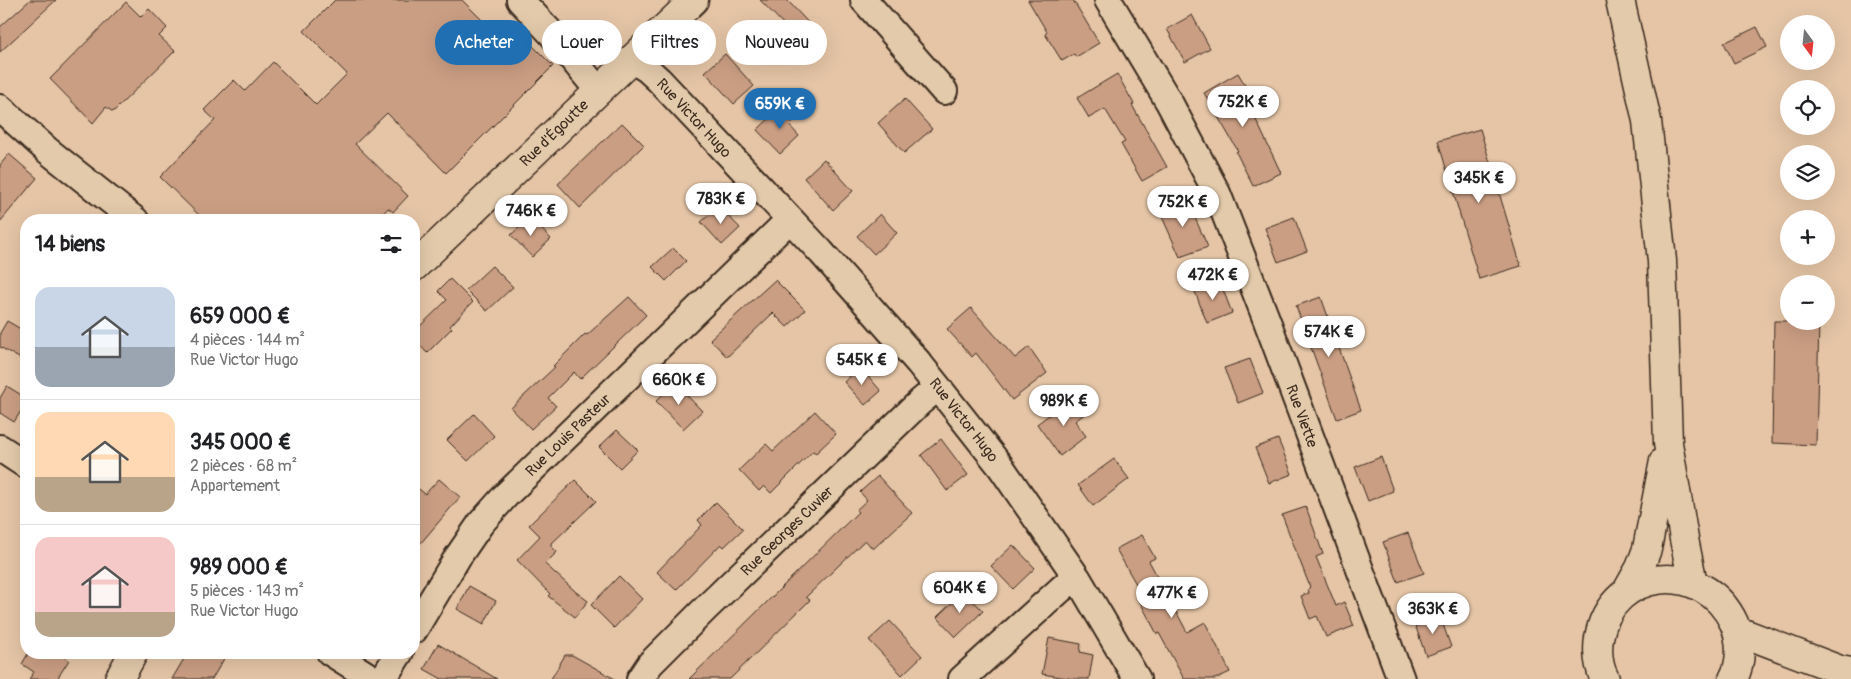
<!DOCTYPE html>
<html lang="fr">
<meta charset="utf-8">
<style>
:root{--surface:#fff;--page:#f6f6f6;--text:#202124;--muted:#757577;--line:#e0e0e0;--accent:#1f6fb2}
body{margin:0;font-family:Pangolin,sans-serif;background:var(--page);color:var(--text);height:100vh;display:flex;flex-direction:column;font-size:19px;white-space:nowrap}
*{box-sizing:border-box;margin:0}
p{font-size:16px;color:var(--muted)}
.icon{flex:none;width:28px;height:28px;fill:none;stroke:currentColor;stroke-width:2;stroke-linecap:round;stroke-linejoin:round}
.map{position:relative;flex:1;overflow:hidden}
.drawer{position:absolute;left:20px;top:214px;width:400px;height:445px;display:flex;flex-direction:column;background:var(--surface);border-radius:20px;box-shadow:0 5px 20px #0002}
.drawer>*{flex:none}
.top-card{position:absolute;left:435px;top:20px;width:475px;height:45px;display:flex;gap:10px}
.needle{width:32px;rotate:165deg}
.controls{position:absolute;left:1780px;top:15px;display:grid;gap:10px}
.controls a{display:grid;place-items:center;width:55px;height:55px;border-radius:50%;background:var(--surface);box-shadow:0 5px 20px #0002;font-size:25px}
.price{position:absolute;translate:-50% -42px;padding:0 11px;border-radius:18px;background:#fff;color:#222;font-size:16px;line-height:32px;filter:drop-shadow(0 1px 2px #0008)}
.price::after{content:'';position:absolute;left:50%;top:30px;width:15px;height:11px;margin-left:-8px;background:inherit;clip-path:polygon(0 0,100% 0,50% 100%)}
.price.selected{background:var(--accent);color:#fff}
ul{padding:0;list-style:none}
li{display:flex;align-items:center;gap:15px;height:125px;padding:0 15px}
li+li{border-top:1px solid var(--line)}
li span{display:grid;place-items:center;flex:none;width:140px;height:100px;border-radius:15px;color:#555}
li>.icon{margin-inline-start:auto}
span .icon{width:60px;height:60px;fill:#fffc;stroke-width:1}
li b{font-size:21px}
h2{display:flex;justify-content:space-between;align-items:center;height:60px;padding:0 15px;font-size:21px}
.tag{padding:0 18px;border-radius:22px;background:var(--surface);box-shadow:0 5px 20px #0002;font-size:18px;line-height:45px}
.tag.selected{background:var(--accent);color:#fff}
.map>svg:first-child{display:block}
.building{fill:#ca9e83;stroke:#3b2a1e}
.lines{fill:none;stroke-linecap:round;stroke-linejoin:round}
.minor-casing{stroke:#3b2a1e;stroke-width:30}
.major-casing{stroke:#3b2a1e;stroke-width:31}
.minor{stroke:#e3caab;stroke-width:26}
.major{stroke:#e3caab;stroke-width:28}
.labels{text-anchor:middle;stroke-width:4;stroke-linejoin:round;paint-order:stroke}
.street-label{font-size:15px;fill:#3b2a1e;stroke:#e3caab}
</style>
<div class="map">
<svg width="1851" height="679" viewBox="0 0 1851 679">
<rect width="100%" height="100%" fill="#e5c5a6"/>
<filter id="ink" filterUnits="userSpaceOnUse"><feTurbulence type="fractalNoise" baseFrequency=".02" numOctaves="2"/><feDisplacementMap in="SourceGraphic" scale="10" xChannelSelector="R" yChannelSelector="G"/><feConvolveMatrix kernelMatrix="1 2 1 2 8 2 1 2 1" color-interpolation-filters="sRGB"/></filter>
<g filter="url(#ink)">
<path class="building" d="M 30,0 L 56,0 L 0,52 L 0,27 Z
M 335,0 L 462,0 L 517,55 L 529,42 L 553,66 L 446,173 L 387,113 L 355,144 L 408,196 L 393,212 L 388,208 L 377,220 L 204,220 L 160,177 L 215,120 L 204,110 L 234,80 L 245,91 L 273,62 L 316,105 L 347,74 L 304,31 Z
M 760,0 L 787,0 L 817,32 L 792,56 L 781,44 L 792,33 Z
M 1028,0 L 1073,0 L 1099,43 L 1076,57 L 1074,54 L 1062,61 L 1045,34 L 1047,32 Z
M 126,2 L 141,17 L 149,9 L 167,28 L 159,36 L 175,51 L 113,112 L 106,107 L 93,123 L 50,79 Z
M 1192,15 L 1210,48 L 1185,62 L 1167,29 Z
M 1757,27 L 1767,47 L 1734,63 L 1724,43 Z
M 725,54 L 754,86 L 734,104 L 705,72 Z
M 1238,73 L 1256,104 L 1250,107 L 1281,173 L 1253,186 L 1236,152 L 1238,151 L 1204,93 Z
M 1117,74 L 1134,104 L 1132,105 L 1167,167 L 1142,181 L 1121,144 L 1125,142 L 1105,109 L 1089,118 L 1077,98 Z
M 905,99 L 932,129 L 904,153 L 878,123 Z
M 784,105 L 797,118 L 789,125 L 799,136 L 780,154 L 757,130 Z
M 622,123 L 644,145 L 580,208 L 558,184 Z
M 1480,129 L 1521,266 L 1479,279 L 1438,141 Z
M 9,154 L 37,178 L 0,222 L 0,165 Z
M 824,159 L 853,191 L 833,210 L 804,178 Z
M 1186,198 L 1208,247 L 1180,257 L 1159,210 Z
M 719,206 L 740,228 L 722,245 L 701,222 Z
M 880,214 L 897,233 L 874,254 L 857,236 Z
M 530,217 L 551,239 L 532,257 L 511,235 Z
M 1294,217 L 1307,251 L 1278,262 L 1265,228 Z
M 673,248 L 686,261 L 666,281 L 652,267 Z
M 492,266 L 513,287 L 487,311 L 466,290 Z
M 450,279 L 473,302 L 450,326 L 452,328 L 427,353 L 414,339 L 414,332 L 447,300 L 438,291 Z
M 1219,279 L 1232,313 L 1207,323 L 1194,289 Z
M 775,280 L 805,310 L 787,327 L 773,313 L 727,357 L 710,339 Z
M 629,297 L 646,315 L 580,379 L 574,372 L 548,398 L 556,406 L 531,429 L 511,408 L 555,367 L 553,366 L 585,334 L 587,335 Z
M 1321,297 L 1361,410 L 1337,419 L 1296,306 Z
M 971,308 L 1015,358 L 1029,347 L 1047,373 L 1012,400 L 976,353 L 972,357 L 947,329 Z
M 7,321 L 26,332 L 26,362 L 0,347 L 0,333 Z
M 1774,321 L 1819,321 L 1816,445 L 1772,443 Z
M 1250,359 L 1263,393 L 1238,403 L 1224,368 Z
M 860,367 L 881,391 L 865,405 L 844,382 Z
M 675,383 L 702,411 L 683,429 L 656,401 Z
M 7,386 L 26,398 L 26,403 L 14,422 L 0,413 L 0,398 Z
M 1073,397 L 1086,413 L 1075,421 L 1086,436 L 1060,456 L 1037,424 Z
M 815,411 L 836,434 L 816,453 L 813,451 L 771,493 L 764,486 L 759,491 L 739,470 L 766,444 L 773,451 Z
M 474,414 L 494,436 L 468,461 L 447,440 Z
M 617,430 L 638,450 L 620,468 L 599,447 Z
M 941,439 L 968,475 L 947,491 L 921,455 Z
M 1278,439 L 1292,474 L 1269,483 L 1255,448 Z
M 1381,457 L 1393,491 L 1368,501 L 1355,467 Z
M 1114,459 L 1129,479 L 1093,506 L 1078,485 Z
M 878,476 L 912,513 L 873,549 L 865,540 L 806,597 L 810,600 L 730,679 L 689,679 L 858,512 L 856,510 L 867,500 L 860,492 Z
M 439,479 L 460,497 L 414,551 L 414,485 L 425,494 Z
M 575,480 L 596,501 L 550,545 L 557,552 L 545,564 L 576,592 L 588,601 L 575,617 L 548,596 L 550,594 L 517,560 L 540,536 L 529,525 Z
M 716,502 L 743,529 L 724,547 L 721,544 L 676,590 L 657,572 L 702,525 L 698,520 Z
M 1306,507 L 1323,554 L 1316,557 L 1336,606 L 1344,602 L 1354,626 L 1326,637 L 1317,616 L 1310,619 L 1301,596 L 1309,593 L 1308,589 L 1310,587 L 1282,515 Z
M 1408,533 L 1424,573 L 1398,582 L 1383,542 Z
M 1142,535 L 1155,558 L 1149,561 L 1187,632 L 1205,622 L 1230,672 L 1215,679 L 1184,679 L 1159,633 L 1157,634 L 1139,600 L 1144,598 L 1116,549 Z
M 1013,545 L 1035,568 L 1013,589 L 991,566 Z
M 619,576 L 642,599 L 614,628 L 591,605 Z
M 469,586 L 496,601 L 484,624 L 457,609 Z
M 964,591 L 983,611 L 956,637 L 937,617 Z
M 1439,613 L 1451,647 L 1426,656 L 1414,622 Z
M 890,621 L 922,656 L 902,675 L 869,640 Z
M 1049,638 L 1081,644 L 1080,652 L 1093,655 L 1089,679 L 1074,679 L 1042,674 Z
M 438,644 L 497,679 L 442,679 L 424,669 Z
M 29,652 L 55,652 L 69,660 L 57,679 L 29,679 L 34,672 L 22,664 Z
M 188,652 L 228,652 L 212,679 L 172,679 Z
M 565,655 L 572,655 L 615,679 L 551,679 Z"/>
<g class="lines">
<g class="minor-casing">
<path id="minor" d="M 520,0 L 551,33 L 598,90
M 864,0 L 944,91
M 1108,0 L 1169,102 L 1217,193 L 1267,321 L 1401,679
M 631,59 L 647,69 L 659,80 L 821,252 L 918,362 L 938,387 L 1001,467 L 1078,579 L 1137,679
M 0,108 L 47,150 L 135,220
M 0,448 L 26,465
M 414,630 L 457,558 L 481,523 L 507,494 L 783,226 L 791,222
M 330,652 L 373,679
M 383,679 L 400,652
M 640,679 L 650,664 L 705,609 L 920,402 L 938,387
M 962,679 L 1061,589 L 1068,583 L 1078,579"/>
</g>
<g class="major-casing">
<path id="major" d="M 1620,0 L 1647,121 L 1662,261 L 1668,443 L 1684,539 L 1693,583
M 414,267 L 694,0
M 1627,591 L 1640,568 L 1647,549 L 1664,461
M 1738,631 L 1840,670 L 1851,672
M 119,679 L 134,652
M 1605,679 C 1598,666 1597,652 1599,638 C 1611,567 1704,558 1734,623 C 1742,640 1742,663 1733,679"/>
</g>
<use href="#minor" class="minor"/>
<use href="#major" class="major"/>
</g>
</g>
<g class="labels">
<g class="street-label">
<text transform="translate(694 118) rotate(47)" y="5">Rue Victor Hugo</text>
<text transform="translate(554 133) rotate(-44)" y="5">Rue d'Égoutte</text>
<text transform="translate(1302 416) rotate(70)" y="5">Rue Viette</text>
<text transform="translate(964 420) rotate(52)" y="5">Rue Victor Hugo</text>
<text transform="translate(568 435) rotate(-44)" y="5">Rue Louis Pasteur</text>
<text transform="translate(787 531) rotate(-44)" y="5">Rue Georges Cuvier</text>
</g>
</g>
</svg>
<div class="controls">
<a><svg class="needle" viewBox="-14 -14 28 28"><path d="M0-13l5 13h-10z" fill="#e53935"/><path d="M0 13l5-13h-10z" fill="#757577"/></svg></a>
<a><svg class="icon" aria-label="locate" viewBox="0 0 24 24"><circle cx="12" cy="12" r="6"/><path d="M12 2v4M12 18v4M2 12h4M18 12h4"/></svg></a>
<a><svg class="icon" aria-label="layers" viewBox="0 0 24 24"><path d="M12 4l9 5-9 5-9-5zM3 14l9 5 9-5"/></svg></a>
<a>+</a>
<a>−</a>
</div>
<b class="price" style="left:1243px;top:128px">752K €</b>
<b class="price selected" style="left:780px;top:130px">659K €</b>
<b class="price" style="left:1479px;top:204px">345K €</b>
<b class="price" style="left:721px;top:225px">783K €</b>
<b class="price" style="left:1183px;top:228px">752K €</b>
<b class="price" style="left:531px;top:237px">746K €</b>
<b class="price" style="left:1213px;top:301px">472K €</b>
<b class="price" style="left:1329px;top:358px">574K €</b>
<b class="price" style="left:862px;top:386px">545K €</b>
<b class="price" style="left:679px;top:406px">660K €</b>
<b class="price" style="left:1064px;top:427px">989K €</b>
<b class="price" style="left:960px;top:614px">604K €</b>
<b class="price" style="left:1172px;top:619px">477K €</b>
<b class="price" style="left:1433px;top:635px">363K €</b>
<div class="top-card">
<a class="tag selected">Acheter</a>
<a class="tag">Louer</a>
<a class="tag">Filtres</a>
<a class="tag">Nouveau</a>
</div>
<section class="drawer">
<h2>14 biens<svg class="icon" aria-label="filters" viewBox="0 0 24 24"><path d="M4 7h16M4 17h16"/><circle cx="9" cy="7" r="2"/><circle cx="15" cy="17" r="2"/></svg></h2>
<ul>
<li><span style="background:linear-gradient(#c9d6e8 60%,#9aa5b1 0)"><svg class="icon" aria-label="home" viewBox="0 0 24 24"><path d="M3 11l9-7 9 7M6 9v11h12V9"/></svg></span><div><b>659 000 €</b><p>4 pièces · 144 m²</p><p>Rue Victor Hugo</p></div></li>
<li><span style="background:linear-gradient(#ffd9b3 65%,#b9a48a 0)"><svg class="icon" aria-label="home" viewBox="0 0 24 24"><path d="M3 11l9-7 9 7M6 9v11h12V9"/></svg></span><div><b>345 000 €</b><p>2 pièces · 68 m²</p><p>Appartement</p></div></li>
<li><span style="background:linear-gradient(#f6c9c9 75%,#b9a48a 0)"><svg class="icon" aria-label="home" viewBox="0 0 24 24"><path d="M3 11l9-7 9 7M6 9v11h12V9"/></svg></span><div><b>989 000 €</b><p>5 pièces · 143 m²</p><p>Rue Victor Hugo</p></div></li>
</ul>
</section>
</div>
